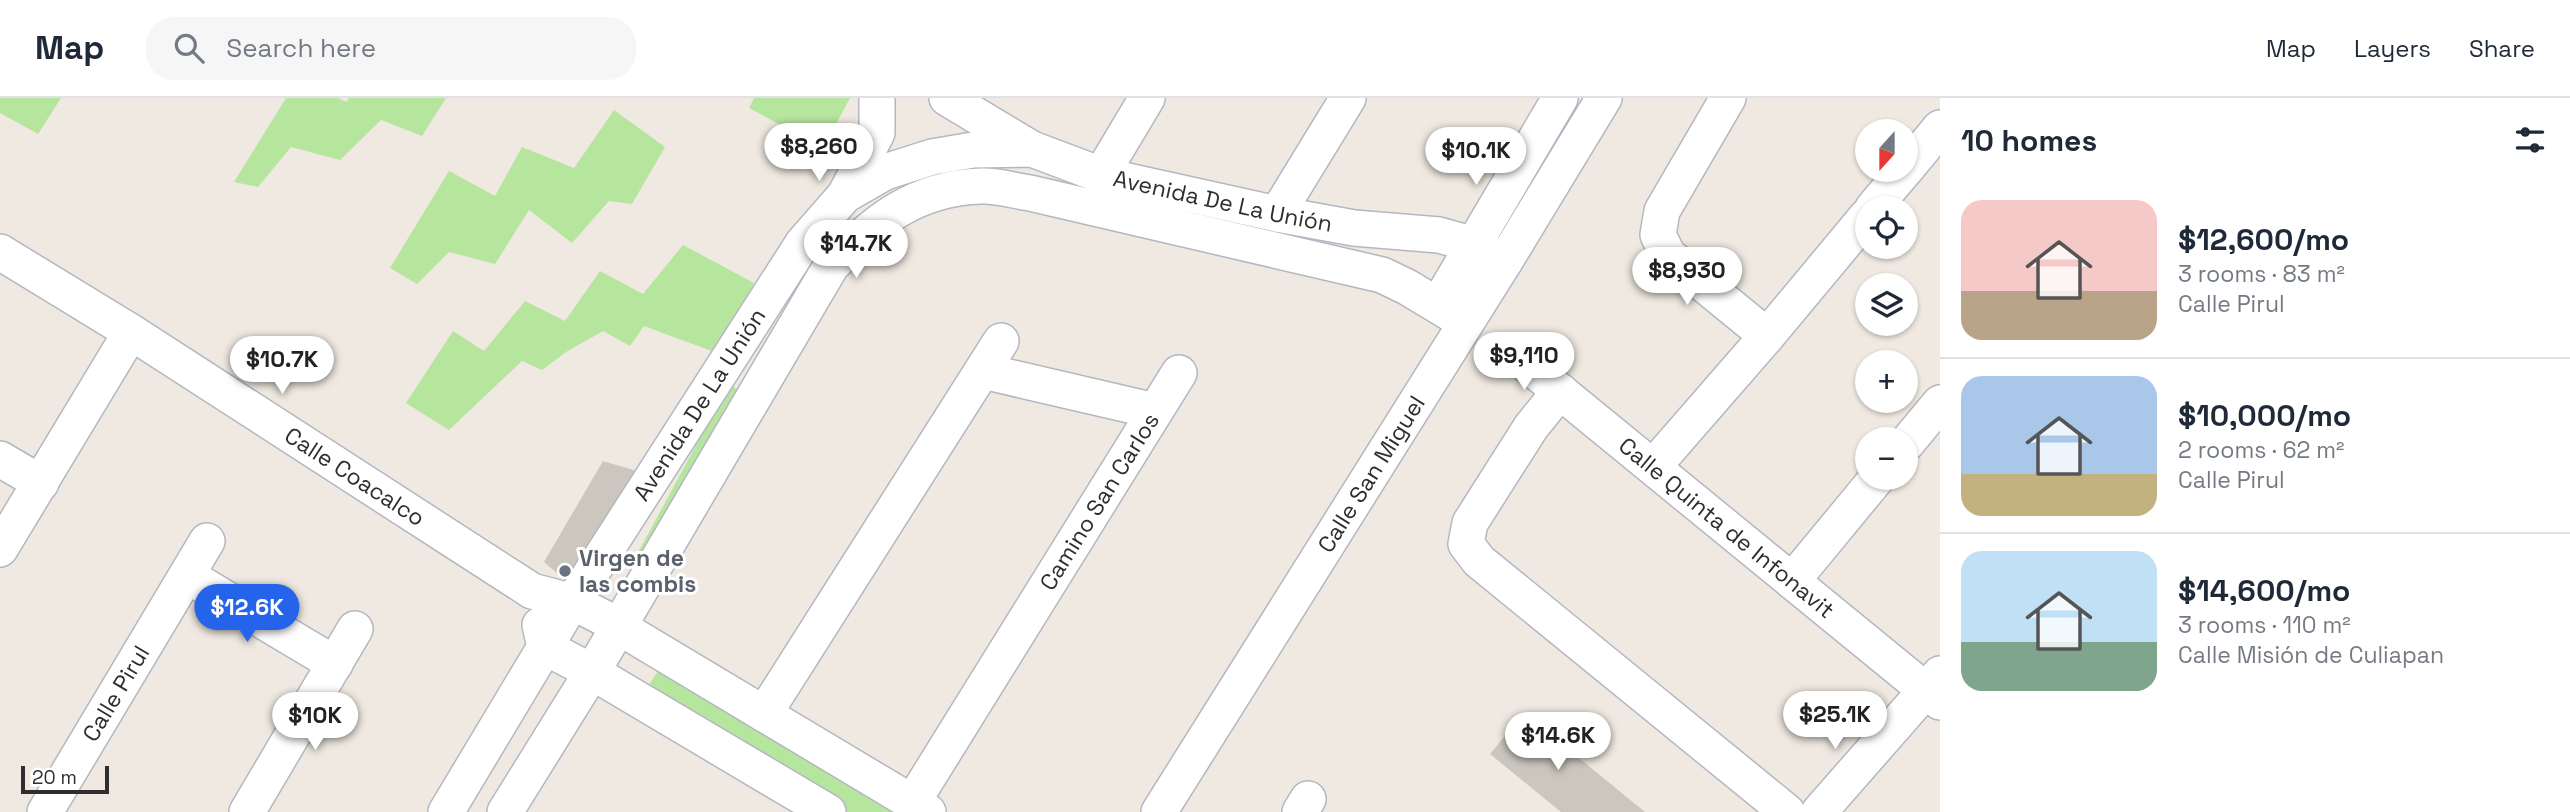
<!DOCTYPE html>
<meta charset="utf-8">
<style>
:root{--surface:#fff;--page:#f6f6f7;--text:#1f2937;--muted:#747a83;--line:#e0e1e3;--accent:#2563eb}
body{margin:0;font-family:"Space Grotesk",sans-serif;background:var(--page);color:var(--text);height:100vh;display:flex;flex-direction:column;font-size:26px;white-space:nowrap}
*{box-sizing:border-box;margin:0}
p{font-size:23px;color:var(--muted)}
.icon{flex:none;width:38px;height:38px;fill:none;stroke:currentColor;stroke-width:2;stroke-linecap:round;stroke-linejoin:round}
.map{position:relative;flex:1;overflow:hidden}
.side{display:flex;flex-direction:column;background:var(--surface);width:630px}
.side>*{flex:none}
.needle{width:46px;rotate:201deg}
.buttons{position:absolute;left:1855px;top:21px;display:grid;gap:14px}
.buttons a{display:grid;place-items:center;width:63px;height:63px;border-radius:50%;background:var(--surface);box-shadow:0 2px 5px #0004;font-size:35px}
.scale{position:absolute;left:21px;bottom:18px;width:88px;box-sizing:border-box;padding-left:7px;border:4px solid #2e2e2e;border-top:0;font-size:19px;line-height:24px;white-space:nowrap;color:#2e2e2e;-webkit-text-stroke:5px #fff;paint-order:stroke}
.price{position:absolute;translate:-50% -60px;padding:0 16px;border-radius:24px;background:#fff;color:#222;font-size:23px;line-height:46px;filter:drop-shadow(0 2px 4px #0008)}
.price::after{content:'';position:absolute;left:50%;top:42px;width:21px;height:16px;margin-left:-10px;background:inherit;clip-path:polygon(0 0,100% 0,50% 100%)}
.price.on{background:var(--accent);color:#fff}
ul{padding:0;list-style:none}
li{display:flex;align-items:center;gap:21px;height:175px;padding:0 21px}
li+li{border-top:2px solid var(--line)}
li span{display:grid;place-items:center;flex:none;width:196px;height:140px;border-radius:21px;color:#555}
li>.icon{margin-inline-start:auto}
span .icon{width:84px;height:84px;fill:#fffc;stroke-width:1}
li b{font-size:30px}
h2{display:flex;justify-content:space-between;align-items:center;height:84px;padding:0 21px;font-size:30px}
header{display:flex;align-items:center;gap:42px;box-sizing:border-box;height:98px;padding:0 35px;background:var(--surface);border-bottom:2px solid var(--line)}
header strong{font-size:33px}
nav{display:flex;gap:38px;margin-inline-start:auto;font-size:24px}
.search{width:490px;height:63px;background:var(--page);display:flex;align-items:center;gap:18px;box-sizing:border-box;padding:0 24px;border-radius:28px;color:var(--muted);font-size:26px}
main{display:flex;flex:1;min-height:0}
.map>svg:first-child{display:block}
.green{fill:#b6e59e}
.building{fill:#cbc7bf}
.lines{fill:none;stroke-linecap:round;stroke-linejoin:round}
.minor-casing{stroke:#b4b7c1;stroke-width:38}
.minor{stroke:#fff;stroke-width:35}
.worship-dot{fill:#6b7280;stroke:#fff;stroke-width:2.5}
.labels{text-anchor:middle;stroke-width:6;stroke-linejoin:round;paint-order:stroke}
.street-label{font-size:23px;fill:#2e2e2e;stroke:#fff}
.worship-label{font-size:23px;font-weight:bold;fill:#5b616d;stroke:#fff;text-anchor:start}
</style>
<header>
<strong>Map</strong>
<div class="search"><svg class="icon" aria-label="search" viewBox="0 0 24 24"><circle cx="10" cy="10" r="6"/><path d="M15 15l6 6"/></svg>Search here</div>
<nav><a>Map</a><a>Layers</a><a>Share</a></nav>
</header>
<main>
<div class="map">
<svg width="1940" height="714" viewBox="0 0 1940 714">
<rect width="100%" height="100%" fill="#efe9e1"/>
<path class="green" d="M 0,0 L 61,0 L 38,36 L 0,15 Z
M 286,0 L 338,0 L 346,4 L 349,0 L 446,0 L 422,38 L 381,22 L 340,62 L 291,49 L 258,89 L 234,84 Z
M 754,0 L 850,0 L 823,50 L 749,10 Z
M 614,12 L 665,49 L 632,106 L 609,103 L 572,145 L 529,112 L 495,166 L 449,154 L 417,186 L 390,170 L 449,73 L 495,98 L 522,49 L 574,70 Z
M 683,147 L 754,185 L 717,255 L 644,228 L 630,248 L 603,233 L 566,254 L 542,272 L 522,263 L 449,332 L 406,305 L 453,233 L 484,253 L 525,203 L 565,223 L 600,173 L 643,196 Z
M 729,286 L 748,298 L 649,475 L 634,462 Z
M 662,567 L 904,714 L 846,714 L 645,593 Z"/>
<path class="building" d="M 603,363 L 647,376 L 577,492 L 544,464 Z
M 1524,615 L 1645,714 L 1561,714 L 1490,656 Z"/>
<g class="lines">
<g class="minor-casing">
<g id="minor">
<path d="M 947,0 L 1032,51"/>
<path d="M 1728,0 L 1662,113 L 1658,137 L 1668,157 L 1767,238"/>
<path d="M 1906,71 L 1940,30"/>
<path d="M 1101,77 L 1147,0"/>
<path d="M 845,97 L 877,35 L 877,0"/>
<path d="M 1873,110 L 1905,72"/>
<path d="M 1277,116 L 1348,0"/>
<path id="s1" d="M 0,154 L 131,234 L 532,493 L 573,504 L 604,520 L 928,714"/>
<path d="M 1438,207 L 1560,0"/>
<path id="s2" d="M 1513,255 L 1940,604"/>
<path d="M 983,273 L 1155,313"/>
<path d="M 1560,293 L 1531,329 L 1470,425 L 1466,446 L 1479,463 L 1787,714"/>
<path d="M 1906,346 L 1940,305"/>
<path d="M 0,361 L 41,385"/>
<path d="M 1653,369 L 1767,238 L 1867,118"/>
<path d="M 0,451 L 131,234"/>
<path d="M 188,478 L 335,566"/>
<path d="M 1792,483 L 1877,380"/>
<path d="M 540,527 L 545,549 L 592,574 L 828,714"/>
<path d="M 764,616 L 1001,243"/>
<path id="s3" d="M 912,705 L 1179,275"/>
<path id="s4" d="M 45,714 L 207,443"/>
<path d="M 247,714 L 355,531"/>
<path id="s5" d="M 446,714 L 563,519 L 803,145 L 845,97 L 885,74 L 932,59 L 973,52 L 1032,51 L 1101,77 L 1277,116 L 1354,130 L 1439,137 L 1475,147 L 1505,163"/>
<path d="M 505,714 L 592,574 L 831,168 C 875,123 915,90 981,88 C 997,87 1015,93 1030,95 L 1382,177 L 1407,189 L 1465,224"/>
<path id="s6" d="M 1159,714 L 1505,163 L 1604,0"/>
<path d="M 1300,714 L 1308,701"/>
<path d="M 1819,714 L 1940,576"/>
</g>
</g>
<use href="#minor" class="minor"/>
</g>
<circle class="worship-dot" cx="565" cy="473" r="7"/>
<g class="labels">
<g class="street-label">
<text dy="8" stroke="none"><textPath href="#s5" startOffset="1130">Avenida De La Unión</textPath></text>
<text dy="8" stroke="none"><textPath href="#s5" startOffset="480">Avenida De La Unión</textPath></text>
<text dy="8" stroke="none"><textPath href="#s6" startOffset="399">Calle San Miguel</textPath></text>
<text dy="8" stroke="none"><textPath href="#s1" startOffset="420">Calle Coacalco</textPath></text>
<text dy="8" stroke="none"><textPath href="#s3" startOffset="355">Camino San Carlos</textPath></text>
<text dy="8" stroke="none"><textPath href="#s2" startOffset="276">Calle Quinta de Infonavit</textPath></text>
<text dy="8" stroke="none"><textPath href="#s4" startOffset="138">Calle Pirul</textPath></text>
</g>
<g class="worship-label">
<text x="579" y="468">Virgen de<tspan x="579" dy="26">las combis</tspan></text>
</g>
</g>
</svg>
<div class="buttons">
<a><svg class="needle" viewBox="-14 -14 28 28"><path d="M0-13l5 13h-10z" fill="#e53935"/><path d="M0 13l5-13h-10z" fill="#747a83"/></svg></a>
<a><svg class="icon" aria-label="locate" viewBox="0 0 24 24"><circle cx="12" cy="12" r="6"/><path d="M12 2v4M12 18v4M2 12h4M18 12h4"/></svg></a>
<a><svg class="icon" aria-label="layers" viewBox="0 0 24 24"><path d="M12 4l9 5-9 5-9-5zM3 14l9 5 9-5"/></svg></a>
<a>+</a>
<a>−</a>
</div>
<div class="scale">20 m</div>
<b class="price" style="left:819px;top:85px">$8,260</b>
<b class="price" style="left:1476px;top:89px">$10.1K</b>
<b class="price" style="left:856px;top:182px">$14.7K</b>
<b class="price" style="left:1687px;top:209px">$8,930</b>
<b class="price" style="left:1524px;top:294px">$9,110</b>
<b class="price" style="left:282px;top:298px">$10.7K</b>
<b class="price on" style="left:247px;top:546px">$12.6K</b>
<b class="price" style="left:1835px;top:653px">$25.1K</b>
<b class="price" style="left:315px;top:654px">$10K</b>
<b class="price" style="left:1558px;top:674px">$14.6K</b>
</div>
<section class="side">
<h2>10 homes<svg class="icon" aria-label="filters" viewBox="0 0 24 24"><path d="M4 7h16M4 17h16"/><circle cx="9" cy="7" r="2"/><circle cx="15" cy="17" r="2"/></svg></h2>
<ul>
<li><span style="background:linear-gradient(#f6c9c9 65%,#b9a48a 0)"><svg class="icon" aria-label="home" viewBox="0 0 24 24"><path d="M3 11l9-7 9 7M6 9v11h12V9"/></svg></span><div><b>$12,600/mo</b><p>3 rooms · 83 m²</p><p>Calle Pirul</p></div></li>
<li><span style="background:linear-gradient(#a9c7e8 70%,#c2b280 0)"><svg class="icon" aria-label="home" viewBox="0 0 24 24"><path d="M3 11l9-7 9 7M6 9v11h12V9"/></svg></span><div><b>$10,000/mo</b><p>2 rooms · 62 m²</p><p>Calle Pirul</p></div></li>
<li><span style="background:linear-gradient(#bfe0f5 65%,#7fa58c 0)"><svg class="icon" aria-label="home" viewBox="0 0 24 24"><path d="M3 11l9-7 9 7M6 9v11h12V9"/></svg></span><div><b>$14,600/mo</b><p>3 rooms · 110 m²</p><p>Calle Misión de Culiapan</p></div></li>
</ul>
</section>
</main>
